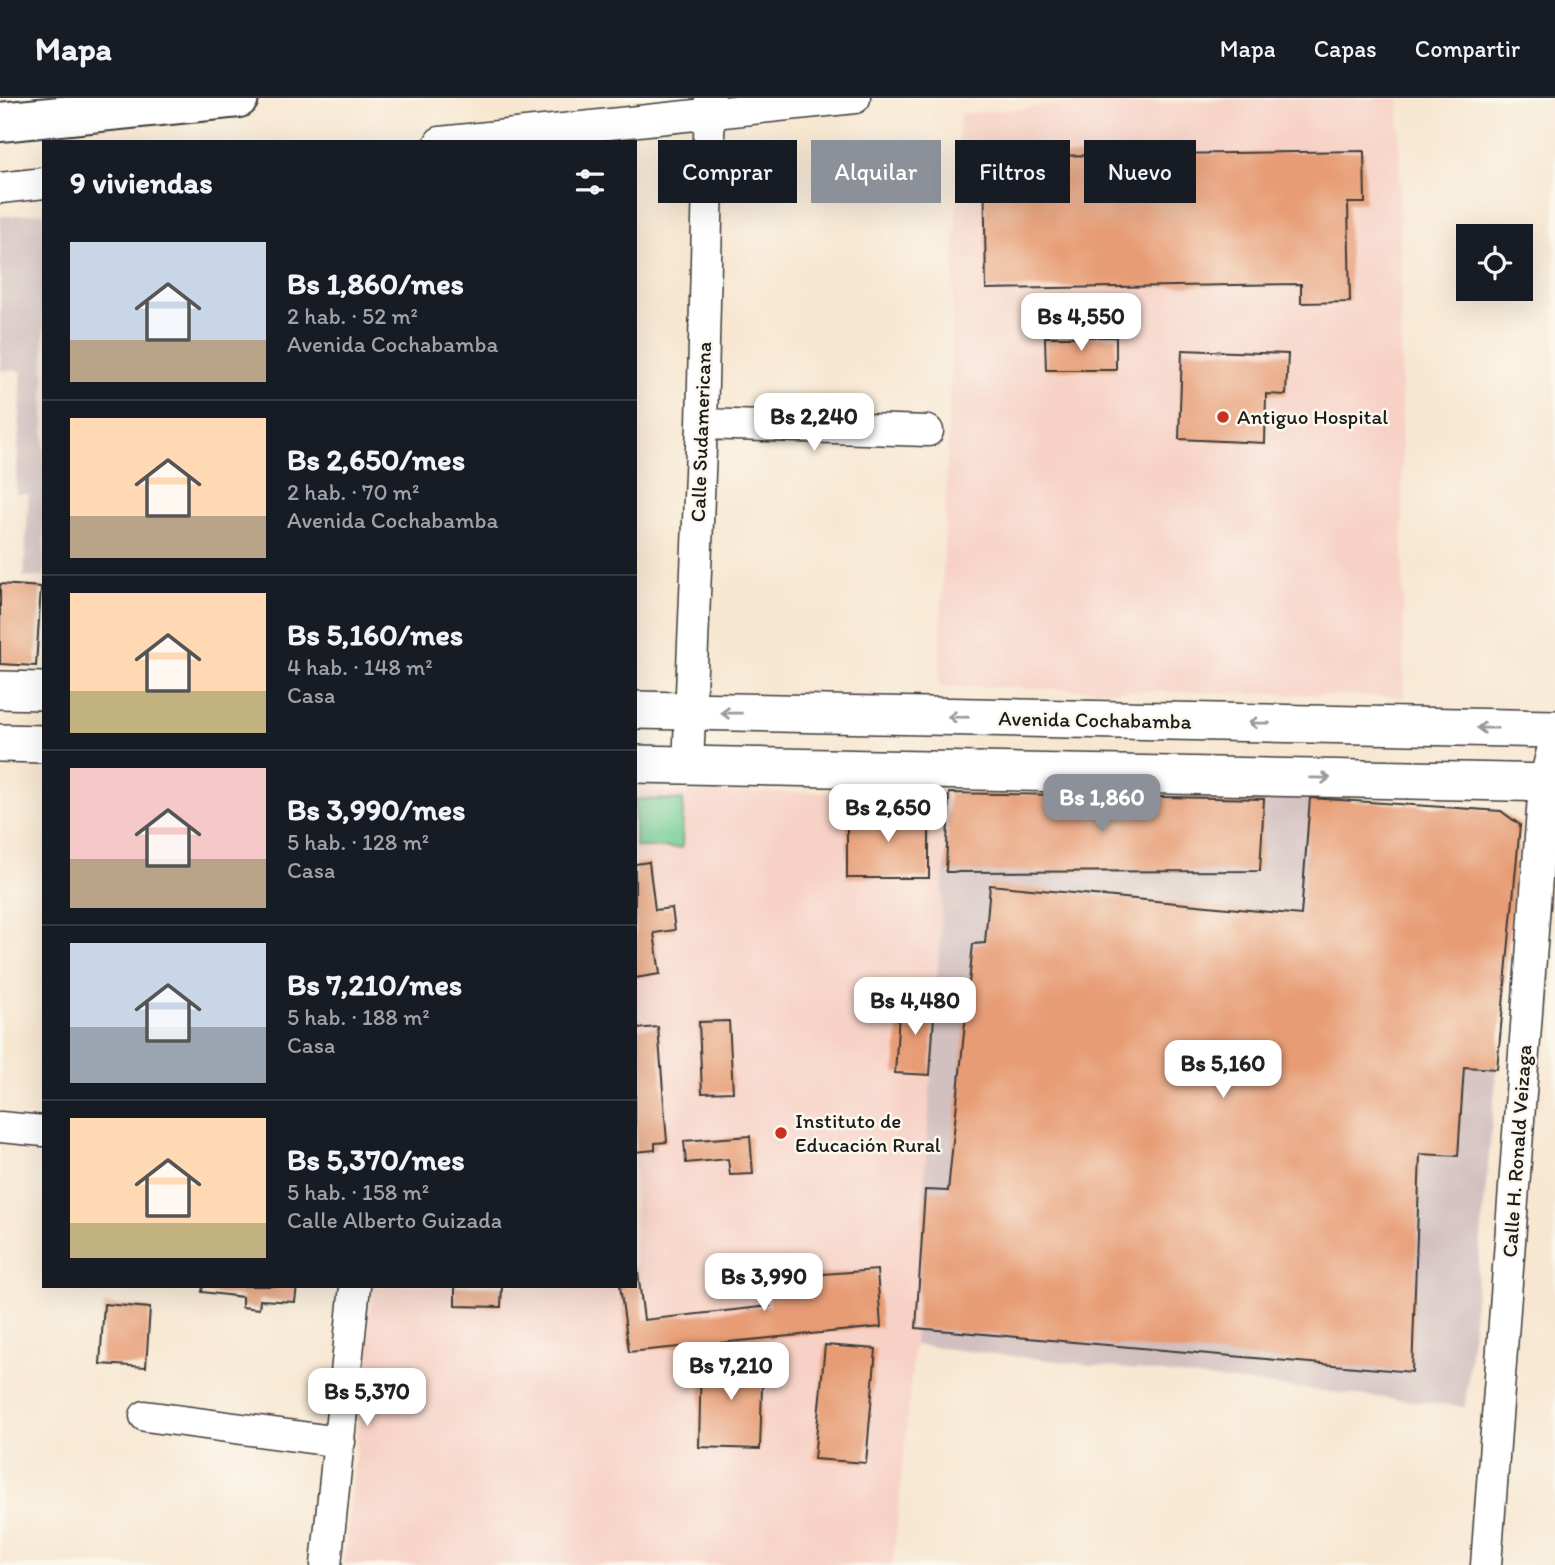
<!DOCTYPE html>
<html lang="es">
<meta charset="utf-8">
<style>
:root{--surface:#171b24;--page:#242831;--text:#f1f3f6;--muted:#9ea1a6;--line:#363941;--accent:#8c9099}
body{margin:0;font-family:Itim,sans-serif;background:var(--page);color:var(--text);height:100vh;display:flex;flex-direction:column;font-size:26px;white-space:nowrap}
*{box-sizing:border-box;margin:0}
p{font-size:23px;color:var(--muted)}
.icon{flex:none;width:38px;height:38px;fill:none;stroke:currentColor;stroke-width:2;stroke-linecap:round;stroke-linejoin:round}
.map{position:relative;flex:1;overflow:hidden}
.details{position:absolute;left:42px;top:42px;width:595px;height:1148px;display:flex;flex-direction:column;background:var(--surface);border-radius:0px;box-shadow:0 7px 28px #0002}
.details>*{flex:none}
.hud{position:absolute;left:658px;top:42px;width:665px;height:63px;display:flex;gap:14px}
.tools{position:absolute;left:1456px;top:126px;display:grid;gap:14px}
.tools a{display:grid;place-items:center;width:77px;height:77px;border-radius:0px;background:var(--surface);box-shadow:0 7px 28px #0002;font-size:35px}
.price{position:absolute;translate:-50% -60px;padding:0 16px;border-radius:14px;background:#fff;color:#222;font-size:23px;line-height:46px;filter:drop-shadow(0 2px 4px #0008)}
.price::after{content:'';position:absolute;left:50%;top:42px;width:21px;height:16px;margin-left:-10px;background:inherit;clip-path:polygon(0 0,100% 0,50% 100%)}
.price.selected{background:var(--accent);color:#fff}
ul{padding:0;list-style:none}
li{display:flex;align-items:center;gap:21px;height:175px;padding:0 28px}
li+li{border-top:2px solid var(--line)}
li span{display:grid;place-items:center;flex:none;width:196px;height:140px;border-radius:0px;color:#555}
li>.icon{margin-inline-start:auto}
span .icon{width:84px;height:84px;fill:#fffc;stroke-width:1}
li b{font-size:30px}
h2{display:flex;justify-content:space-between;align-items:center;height:84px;padding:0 28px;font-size:30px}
.chip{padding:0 24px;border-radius:0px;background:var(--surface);box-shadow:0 7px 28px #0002;font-size:24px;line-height:63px}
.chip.selected{background:var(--accent);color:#fff}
header{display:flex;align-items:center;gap:42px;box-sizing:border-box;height:98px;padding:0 35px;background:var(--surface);border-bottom:2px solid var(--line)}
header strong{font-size:33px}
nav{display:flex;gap:38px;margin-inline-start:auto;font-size:24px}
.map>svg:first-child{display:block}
.built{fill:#f7d1c6}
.industrial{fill:#d2bfbf}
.green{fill:#71cb92;stroke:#467457;stroke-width:2}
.building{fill:#e79c75}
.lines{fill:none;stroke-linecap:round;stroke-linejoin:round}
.minor-casing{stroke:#3d3a37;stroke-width:33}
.major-casing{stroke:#3d3a37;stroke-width:40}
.highway-casing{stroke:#3d3a37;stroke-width:42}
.minor{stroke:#fff;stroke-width:30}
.major{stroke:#fff;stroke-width:37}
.highway{stroke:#fff;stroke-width:38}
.oneway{stroke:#999}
.poi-dot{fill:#c8321e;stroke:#fbf7ec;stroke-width:2.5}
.labels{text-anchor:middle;stroke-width:5;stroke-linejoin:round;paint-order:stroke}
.poi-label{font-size:21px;fill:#1c1c1c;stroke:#fbf7ec;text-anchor:start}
.street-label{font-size:21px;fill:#1c1c1c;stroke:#fbf7ec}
</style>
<header>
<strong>Mapa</strong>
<nav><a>Mapa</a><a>Capas</a><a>Compartir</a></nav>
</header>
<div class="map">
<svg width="1555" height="1467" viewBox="0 0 1555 1467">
<rect width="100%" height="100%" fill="#fbf7ec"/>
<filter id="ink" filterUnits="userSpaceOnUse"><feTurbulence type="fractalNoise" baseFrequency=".0143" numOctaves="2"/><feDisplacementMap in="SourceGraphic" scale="14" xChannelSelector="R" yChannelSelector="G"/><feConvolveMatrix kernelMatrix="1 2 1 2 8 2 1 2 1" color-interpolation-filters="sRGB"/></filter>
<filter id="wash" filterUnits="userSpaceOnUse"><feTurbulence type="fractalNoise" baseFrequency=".00686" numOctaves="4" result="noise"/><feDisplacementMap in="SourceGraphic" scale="28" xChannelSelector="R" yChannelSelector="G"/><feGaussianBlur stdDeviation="1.57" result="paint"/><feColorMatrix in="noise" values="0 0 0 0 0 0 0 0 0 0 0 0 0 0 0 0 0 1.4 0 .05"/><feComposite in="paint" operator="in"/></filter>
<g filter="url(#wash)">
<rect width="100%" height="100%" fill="#f7e7d1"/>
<path class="built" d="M 1247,0 L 1399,0 L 1404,599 L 939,588 L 960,16 L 1119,1 L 1128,7 Z
M 635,694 L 949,695 L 916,1230 L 893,1467 L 344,1467 L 373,1188 L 635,1188 Z"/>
<path class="industrial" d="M 44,114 L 44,479 L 24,479 L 29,396 L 16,396 L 22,273 L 0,272 L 0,119 Z
M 949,695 L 1310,700 L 1501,713 L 1520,727 L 1465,1309 L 914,1247 Z"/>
<path class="green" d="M 635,701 L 683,702 L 682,750 L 635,749 Z"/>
<g id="blocks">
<path class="building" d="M 1364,53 L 1365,105 L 1348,105 L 1350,204 L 1301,205 L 1301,186 L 986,191 L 984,59 Z
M 1045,239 L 1116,239 L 1116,272 L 1046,272 Z
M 1182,252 L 1288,256 L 1286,297 L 1266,296 L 1265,345 L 1179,341 Z
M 0,486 L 41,489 L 36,568 L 0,566 Z
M 949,695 L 1264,701 L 1260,773 L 946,774 Z
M 1310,700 L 1501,713 L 1520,727 L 1497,971 L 1464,969 L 1458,1058 L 1420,1056 L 1412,1274 L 916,1230 L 925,1092 L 948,1093 L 973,846 L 985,845 L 990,787 L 1301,817 Z
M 847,712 L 929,712 L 929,780 L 847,780 Z
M 649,764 L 655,812 L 672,810 L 675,832 L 654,835 L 660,876 L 635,880 L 635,766 Z
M 900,901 L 935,903 L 930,977 L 895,975 Z
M 729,923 L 733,994 L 702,995 L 699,924 Z
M 658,929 L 667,1044 L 655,1045 L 655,1052 L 635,1054 L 635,931 Z
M 750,1038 L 753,1076 L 730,1077 L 728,1061 L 686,1065 L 684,1043 Z
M 637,1167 L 644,1222 L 770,1208 L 769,1180 L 877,1172 L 881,1229 L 629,1254 L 620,1188 L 635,1188 Z
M 203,1188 L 297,1188 L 295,1204 L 260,1202 L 259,1211 L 242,1209 L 242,1199 L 202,1194 Z
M 455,1188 L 502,1188 L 501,1209 L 455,1208 Z
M 104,1206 L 150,1210 L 146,1269 L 100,1266 Z
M 825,1247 L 876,1251 L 866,1365 L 814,1361 Z
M 701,1257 L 763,1259 L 760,1351 L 699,1349 Z"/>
</g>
</g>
<g filter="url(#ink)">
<use href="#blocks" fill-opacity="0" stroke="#3d3a37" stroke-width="2"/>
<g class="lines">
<g class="minor-casing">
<path id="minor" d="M 440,44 L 855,0
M 0,90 L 44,85
M 702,326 L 928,333
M 688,668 L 702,326 L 710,0
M 0,1029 L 44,1033
M 145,1318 L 340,1344
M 326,1467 L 355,1188
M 1486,1467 L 1544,685 L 1555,641"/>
</g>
<g class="major-casing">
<path id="major" d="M 0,592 L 44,593
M 635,612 L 1555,631
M 0,645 L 44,646
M 635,666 L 1555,685"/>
</g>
<g class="highway-casing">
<path id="highway" d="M 0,24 L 239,0"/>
</g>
<use href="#minor" class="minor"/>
<use href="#major" class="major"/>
<use href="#highway" class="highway"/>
</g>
<defs><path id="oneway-shaft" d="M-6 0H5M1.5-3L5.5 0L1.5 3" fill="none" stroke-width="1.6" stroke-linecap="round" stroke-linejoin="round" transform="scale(1.75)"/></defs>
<g class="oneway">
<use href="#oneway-shaft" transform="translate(731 615) rotate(-179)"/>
<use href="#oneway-shaft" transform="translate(958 619) rotate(-179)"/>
<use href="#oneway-shaft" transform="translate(1259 625) rotate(-179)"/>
<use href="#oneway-shaft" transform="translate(1487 630) rotate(-179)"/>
<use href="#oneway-shaft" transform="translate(1320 680) rotate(1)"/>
</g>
</g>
<g class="poi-dot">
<circle cx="1223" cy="319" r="7"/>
<circle cx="781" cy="1035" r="7"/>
</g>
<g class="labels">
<g class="poi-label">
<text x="1237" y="326">Antiguo Hospital</text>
<text x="795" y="1030">Instituto de<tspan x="795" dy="24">Educación Rural</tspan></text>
</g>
<g class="street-label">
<text transform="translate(701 334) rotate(-88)" y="7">Calle Sudamericana</text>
<text transform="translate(1095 622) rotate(1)" y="7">Avenida Cochabamba</text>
<text transform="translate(1517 1053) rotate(-86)" y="7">Calle H. Ronald Veizaga</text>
</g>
</g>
</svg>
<div class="tools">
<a><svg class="icon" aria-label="locate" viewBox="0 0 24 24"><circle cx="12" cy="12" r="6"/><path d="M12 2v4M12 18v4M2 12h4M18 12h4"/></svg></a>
</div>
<b class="price" style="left:1081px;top:255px">Bs 4,550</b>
<b class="price" style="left:814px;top:355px">Bs 2,240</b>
<b class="price selected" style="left:1102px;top:736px">Bs 1,860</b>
<b class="price" style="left:888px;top:746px">Bs 2,650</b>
<b class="price" style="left:915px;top:939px">Bs 4,480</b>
<b class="price" style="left:1223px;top:1002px">Bs 5,160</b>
<b class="price" style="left:764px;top:1215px">Bs 3,990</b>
<b class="price" style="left:731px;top:1304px">Bs 7,210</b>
<b class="price" style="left:367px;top:1330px">Bs 5,370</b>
<div class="hud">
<a class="chip">Comprar</a>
<a class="chip selected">Alquilar</a>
<a class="chip">Filtros</a>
<a class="chip">Nuevo</a>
</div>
<section class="details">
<h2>9 viviendas<svg class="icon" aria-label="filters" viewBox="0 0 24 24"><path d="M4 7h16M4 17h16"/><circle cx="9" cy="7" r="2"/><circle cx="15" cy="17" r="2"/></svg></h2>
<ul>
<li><span style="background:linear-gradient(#c9d6e8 70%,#b9a48a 0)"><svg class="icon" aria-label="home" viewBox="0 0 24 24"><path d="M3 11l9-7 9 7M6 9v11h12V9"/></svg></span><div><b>Bs 1,860/mes</b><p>2 hab. · 52 m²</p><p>Avenida Cochabamba</p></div></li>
<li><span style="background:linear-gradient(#ffd9b3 70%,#b9a48a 0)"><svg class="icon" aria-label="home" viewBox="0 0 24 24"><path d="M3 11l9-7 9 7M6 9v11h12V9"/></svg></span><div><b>Bs 2,650/mes</b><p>2 hab. · 70 m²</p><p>Avenida Cochabamba</p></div></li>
<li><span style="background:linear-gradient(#ffd9b3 70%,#c2b280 0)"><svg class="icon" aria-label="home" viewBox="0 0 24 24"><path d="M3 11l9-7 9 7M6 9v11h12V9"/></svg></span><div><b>Bs 5,160/mes</b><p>4 hab. · 148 m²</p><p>Casa</p></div></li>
<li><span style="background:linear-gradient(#f6c9c9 65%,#b9a48a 0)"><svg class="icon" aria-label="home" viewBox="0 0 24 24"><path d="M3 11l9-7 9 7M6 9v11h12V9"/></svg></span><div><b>Bs 3,990/mes</b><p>5 hab. · 128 m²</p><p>Casa</p></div></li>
<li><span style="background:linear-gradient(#c9d6e8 60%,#9aa5b1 0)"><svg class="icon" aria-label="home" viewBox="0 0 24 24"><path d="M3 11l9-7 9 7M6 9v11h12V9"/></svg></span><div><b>Bs 7,210/mes</b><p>5 hab. · 188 m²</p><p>Casa</p></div></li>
<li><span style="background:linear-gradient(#ffd9b3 75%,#c2b280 0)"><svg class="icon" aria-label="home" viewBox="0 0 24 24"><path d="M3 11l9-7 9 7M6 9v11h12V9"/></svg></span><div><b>Bs 5,370/mes</b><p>5 hab. · 158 m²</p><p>Calle Alberto Guizada</p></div></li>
</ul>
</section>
</div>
